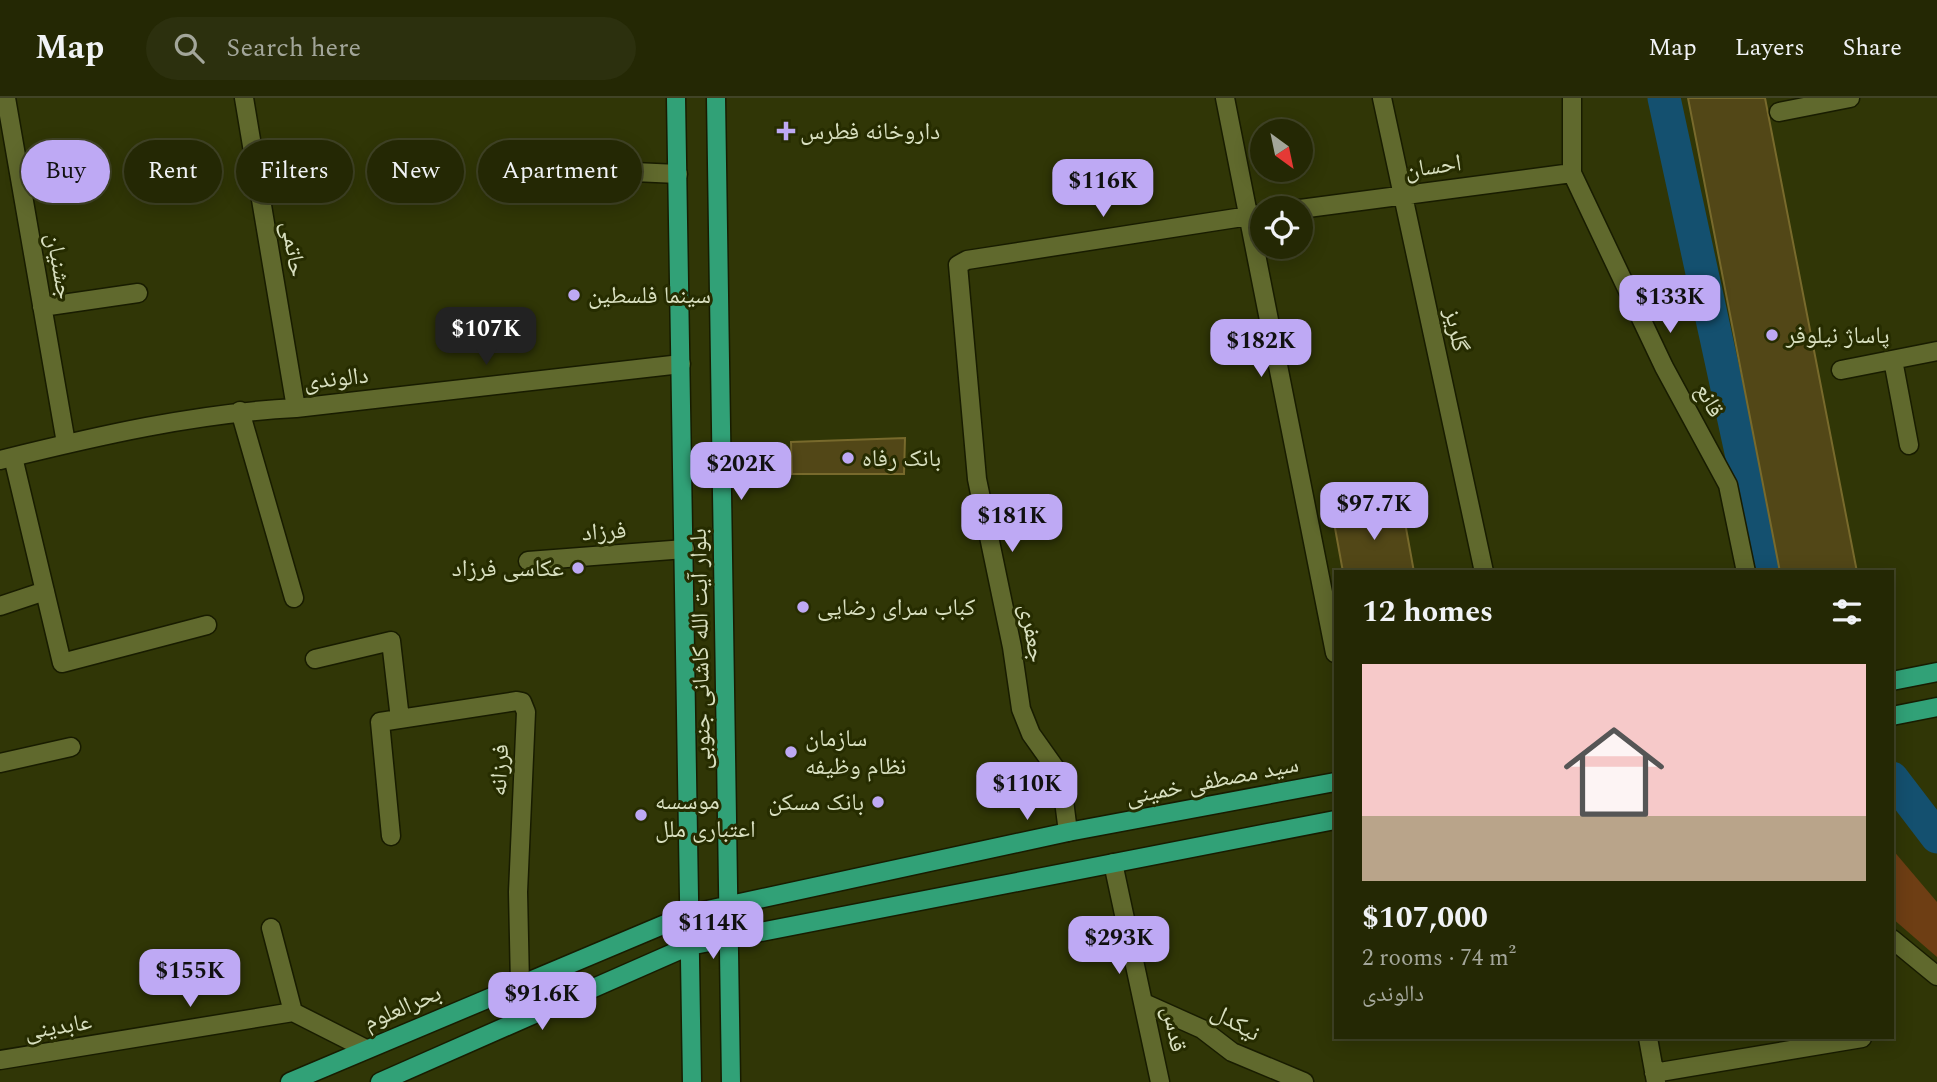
<!DOCTYPE html>
<meta charset="utf-8">
<style>
:root{--surface:#242804;--page:#2c300e;--text:#f1f3f6;--muted:#a3a69a;--line:#414426;--accent:#bea9f4}
body{margin:0;font-family:Spectral,"Noto Naskh Arabic",serif;background:var(--page);color:var(--text);height:100vh;display:flex;flex-direction:column;font-size:26px;white-space:nowrap}
*{box-sizing:border-box;margin:0}
p{font-size:23px;color:var(--muted)}
.icon{flex:none;width:38px;height:38px;fill:none;stroke:currentColor;stroke-width:2;stroke-linecap:round;stroke-linejoin:round}
.map{position:relative;flex:1;overflow:hidden}
.side{position:absolute;left:1334px;top:472px;width:560px;height:469px;display:flex;flex-direction:column;background:var(--surface);border-radius:0px;box-shadow:0 4px 18px #0003,0 0 0 2px var(--line)}
.side>*{flex:none}
.banner{position:absolute;left:21px;top:42px;width:665px;height:63px;display:flex;gap:14px}
.needle{width:46px;rotate:147deg}
.buttons{position:absolute;left:1250px;top:21px;display:grid;gap:14px}
.buttons a{display:grid;place-items:center;width:63px;height:63px;border-radius:50%;background:var(--surface);box-shadow:0 4px 18px #0003,0 0 0 2px var(--line);font-size:35px}
.price{position:absolute;translate:-50% -60px;padding:0 16px;border-radius:14px;background:var(--accent);color:#111;font-size:23px;line-height:46px;filter:drop-shadow(0 2px 4px #0008)}
.price::after{content:'';position:absolute;left:50%;top:42px;width:21px;height:16px;margin-left:-10px;background:inherit;clip-path:polygon(0 0,100% 0,50% 100%)}
.price.current{background:#222;color:#fff}
ul{padding:0;list-style:none}
li{display:grid;align-content:center;gap:14px;height:371px;padding:0 28px}
li span{display:grid;place-items:center;height:217px;border-radius:0px;color:#555}
li>.icon{margin-inline-start:auto}
span .icon{width:126px;height:126px;fill:#fffc;stroke-width:1}
li b{font-size:30px}
h2{display:flex;justify-content:space-between;align-items:center;height:84px;padding:0 28px;font-size:30px}
.chip{padding:0 24px;border-radius:32px;background:var(--surface);box-shadow:0 4px 18px #0003,0 0 0 2px var(--line);font-size:24px;line-height:63px}
.chip.current{background:var(--accent);color:#111}
header{display:flex;align-items:center;gap:42px;box-sizing:border-box;height:98px;padding:0 35px;background:var(--surface);border-bottom:2px solid var(--line)}
header strong{font-size:33px}
nav{display:flex;gap:38px;margin-inline-start:auto;font-size:24px}
.search{width:490px;height:63px;background:var(--page);display:flex;align-items:center;gap:18px;box-sizing:border-box;padding:0 24px;border-radius:38px;color:var(--muted);font-size:26px}
.map>svg:first-child{display:block}
.green{fill:#6e3e14}
.lines{fill:none;stroke-linecap:round;stroke-linejoin:round}
.canal{stroke:#14506f;stroke-width:33}
.building{fill:#524717;stroke:#786a2c;stroke-width:2}
.minor-casing{stroke:#181c00;stroke-width:21}
.major-casing{stroke:#181c00;stroke-width:21}
.minor{stroke:#60692d;stroke-width:18}
.major{stroke:#31a177;stroke-width:18}
.poi-dot{fill:#bea9f4;stroke:#262c00;stroke-width:2.5}
.labels{text-anchor:middle;stroke-width:6;stroke-linejoin:round;paint-order:stroke}
.poi-label{font-size:24px;fill:#d9e0c0;stroke:#262c00;text-anchor:start}
.street-label{font-size:24px;fill:#d9e0c0;stroke:#262c00}
</style>
<header>
<strong>Map</strong>
<div class="search"><svg class="icon" aria-label="search" viewBox="0 0 24 24"><circle cx="10" cy="10" r="6"/><path d="M15 15l6 6"/></svg>Search here</div>
<nav><a>Map</a><a>Layers</a><a>Share</a></nav>
</header>
<div class="map">
<svg width="1937" height="984" viewBox="0 0 1937 984">
<rect width="100%" height="100%" fill="#303606"/>
<path class="green" d="M 1892,751 L 1937,804 L 1937,859 L 1892,820 Z"/>
<g class="lines">
<path class="canal" d="M 1664,0 L 1767,474
M 1892,680 L 1937,739"/>
</g>
<path class="building" d="M 1688,0 L 1765,0 L 1857,474 L 1780,474 Z
M 905,340 L 904,376 L 792,376 L 791,344 Z
M 1402,408 L 1414,474 L 1343,474 L 1333,419 Z"/>
<g class="lines">
<g class="minor-casing">
<path id="minor" d="M 6,0 L 66,345
M 244,0 L 296,310
M 1225,0 L 1335,555
M 1382,0 L 1484,474
M 1572,0 L 1572,75 L 1664,269 L 1728,387 L 1746,474
M 1779,14 L 1850,0
M 546,70 L 678,76
M 1300,111 L 1572,75
M 42,209 L 138,195
M 1893,262 L 1909,347
M 1841,272 L 1937,253
M 240,313 L 294,500
M 13,359 L 62,565 L 207,527
M 0,362 C 97,338 196,315 296,310 L 681,266
M 528,463 L 685,451
M 0,508 L 45,493
M 315,561 L 391,543 L 400,621
M 0,665 L 71,649
M 1068,734 L 1062,687 L 1058,674 L 1031,636 L 1021,611 L 1012,549 L 977,381 L 958,167 L 967,162 L 1262,116
M 391,738 L 380,624 L 517,603 L 522,604 L 526,614 L 518,794 L 520,887
M 1113,765 L 1160,984
M 271,830 L 293,914
M 1892,841 L 1937,878
M 1144,905 L 1202,931 L 1232,954 L 1304,984
M 1648,940 L 1656,984
M 0,962 L 293,914 L 366,951
M 1654,975 L 1862,940"/>
</g>
<g class="major-casing">
<path id="major" d="M 676,0 L 692,984
M 716,0 L 731,984
M 1892,583 L 1937,574
M 1892,618 L 1937,609
M 290,984 L 689,816 L 1068,734 L 1335,684
M 380,984 L 689,848 L 1335,722"/>
</g>
<use href="#minor" class="minor"/>
<use href="#major" class="major"/>
</g>
<g class="poi-dot">
<path d="M782.5 22.5h7v7h7v7h-7v7h-7v-7h-7v-7h7z"/>
<circle cx="574" cy="197" r="7"/>
<circle cx="1772" cy="237" r="7"/>
<circle cx="848" cy="360" r="7"/>
<circle cx="578" cy="470" r="7"/>
<circle cx="803" cy="509" r="7"/>
<circle cx="791" cy="654" r="7"/>
<circle cx="878" cy="704" r="7"/>
<circle cx="641" cy="717" r="7"/>
</g>
<g class="labels">
<g class="poi-label">
<text x="800" y="41">داروخانه فطرس</text>
<text x="588" y="205">سینما فلسطین</text>
<text x="1786" y="245">پاساژ نیلوفر</text>
<text x="862" y="368">بانک رفاه</text>
<text x="564" y="478" text-anchor="end">عکاسی فرزاد</text>
<text x="817" y="517">کباب سرای رضایی</text>
<text x="805" y="648">سازمان<tspan x="805" dy="28">نظام وظیفه</tspan></text>
<text x="655" y="711">موسسه<tspan x="655" dy="28">اعتباری ملل</tspan></text>
<text x="864" y="712" text-anchor="end">بانک مسکن</text>
</g>
<g class="street-label">
<text transform="translate(1433 68) rotate(-8)" y="8">احسان</text>
<text transform="translate(294 151) rotate(81)" y="8">حاتمی</text>
<text transform="translate(60 168) rotate(80)" y="8">جشنیان</text>
<text transform="translate(1457 232) rotate(78)" y="8">گلریز</text>
<text transform="translate(336 280) rotate(-6)" y="8">دالوندی</text>
<text transform="translate(1710 302) rotate(62)" y="8">قانع</text>
<text transform="translate(604 433) rotate(-4)" y="8">فرزاد</text>
<text transform="translate(1033 535) rotate(80)" y="8">جعفری</text>
<text transform="translate(700 551) rotate(-91)" y="8">بلوار آیت الله کاشانی جنوبی</text>
<text transform="translate(499 672) rotate(-87)" y="8">فرزانه</text>
<text transform="translate(1212 682) rotate(-11)" y="8">سید مصطفی خمینی</text>
<text transform="translate(402 909) rotate(-23)" y="8">بحرالعلوم</text>
<text transform="translate(1236 924) rotate(30)" y="8">نیکدل</text>
<text transform="translate(58 928) rotate(-9)" y="8">عابدینی</text>
<text transform="translate(1175 931) rotate(79)" y="8">قدس</text>
</g>
</g>
</svg>
<div class="buttons">
<a><svg class="needle" viewBox="-14 -14 28 28"><path d="M0-13l5 13h-10z" fill="#e53935"/><path d="M0 13l5-13h-10z" fill="#a3a69a"/></svg></a>
<a><svg class="icon" aria-label="locate" viewBox="0 0 24 24"><circle cx="12" cy="12" r="6"/><path d="M12 2v4M12 18v4M2 12h4M18 12h4"/></svg></a>
</div>
<b class="price" style="left:1103px;top:121px">$116K</b>
<b class="price" style="left:1670px;top:237px">$133K</b>
<b class="price current" style="left:486px;top:269px">$107K</b>
<b class="price" style="left:1261px;top:281px">$182K</b>
<b class="price" style="left:741px;top:404px">$202K</b>
<b class="price" style="left:1374px;top:444px">$97.7K</b>
<b class="price" style="left:1012px;top:456px">$181K</b>
<b class="price" style="left:1027px;top:724px">$110K</b>
<b class="price" style="left:713px;top:863px">$114K</b>
<b class="price" style="left:1119px;top:878px">$293K</b>
<b class="price" style="left:190px;top:911px">$155K</b>
<b class="price" style="left:542px;top:934px">$91.6K</b>
<div class="banner">
<a class="chip current">Buy</a>
<a class="chip">Rent</a>
<a class="chip">Filters</a>
<a class="chip">New</a>
<a class="chip">Apartment</a>
</div>
<section class="side">
<h2>12 homes<svg class="icon" aria-label="filters" viewBox="0 0 24 24"><path d="M4 7h16M4 17h16"/><circle cx="9" cy="7" r="2"/><circle cx="15" cy="17" r="2"/></svg></h2>
<ul>
<li><span style="background:linear-gradient(#f6c9c9 70%,#b9a48a 0)"><svg class="icon" aria-label="home" viewBox="0 0 24 24"><path d="M3 11l9-7 9 7M6 9v11h12V9"/></svg></span><div><b>$107,000</b><p>2 rooms · 74 m²</p><p>دالوندی</p></div></li>
</ul>
</section>
</div>
